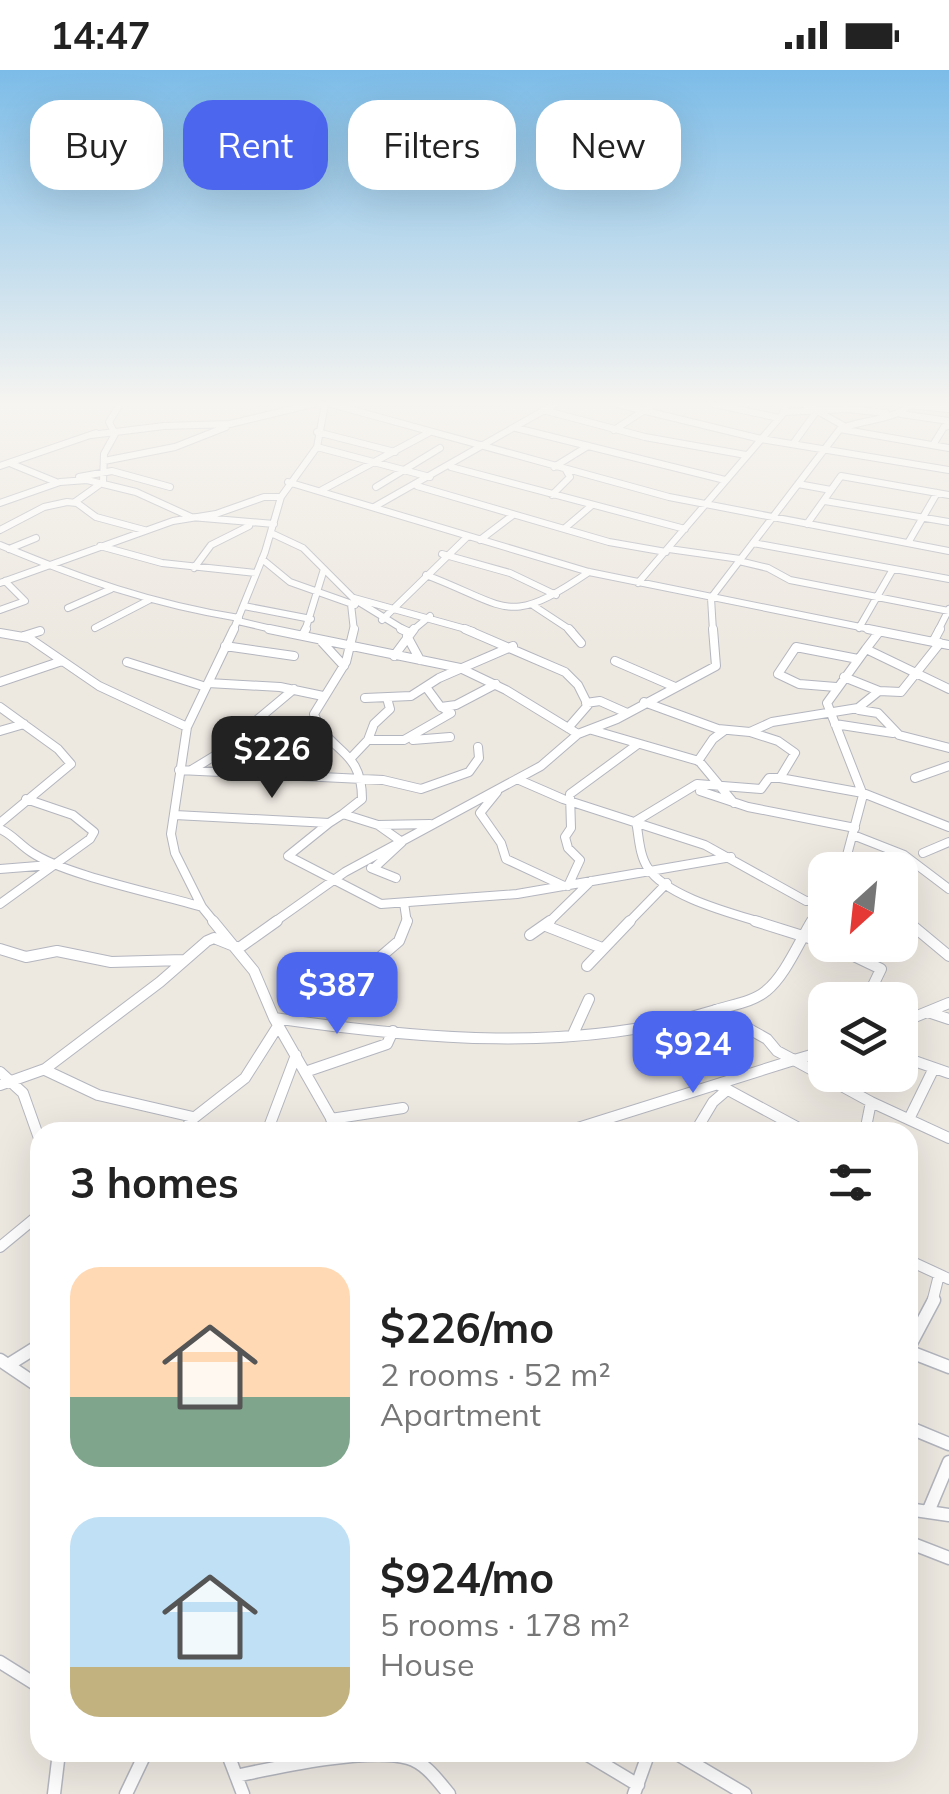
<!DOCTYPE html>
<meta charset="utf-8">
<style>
:root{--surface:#fff;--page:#f6f6f6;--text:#222;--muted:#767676;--accent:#4c67ee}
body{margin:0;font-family:Mulish,sans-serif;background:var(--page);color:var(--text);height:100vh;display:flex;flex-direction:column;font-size:38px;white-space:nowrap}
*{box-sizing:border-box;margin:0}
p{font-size:32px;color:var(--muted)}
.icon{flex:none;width:55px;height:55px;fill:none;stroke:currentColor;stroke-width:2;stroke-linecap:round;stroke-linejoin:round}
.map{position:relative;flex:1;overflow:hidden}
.drawer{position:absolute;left:30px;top:1052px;width:888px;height:640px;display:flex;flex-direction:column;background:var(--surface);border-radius:30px;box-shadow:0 10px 40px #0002}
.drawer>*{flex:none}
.banner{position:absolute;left:30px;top:30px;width:890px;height:90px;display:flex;gap:20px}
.needle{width:65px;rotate:207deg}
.tools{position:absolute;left:808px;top:782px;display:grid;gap:20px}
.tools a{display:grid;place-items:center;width:110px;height:110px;border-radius:20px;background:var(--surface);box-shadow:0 10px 40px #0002;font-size:50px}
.price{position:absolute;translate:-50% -85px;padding:0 22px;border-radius:20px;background:var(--accent);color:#fff;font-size:32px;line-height:65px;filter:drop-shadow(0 2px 5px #0008)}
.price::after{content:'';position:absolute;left:50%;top:60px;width:30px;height:22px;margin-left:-15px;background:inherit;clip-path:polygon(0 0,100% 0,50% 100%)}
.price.current{background:#222;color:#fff}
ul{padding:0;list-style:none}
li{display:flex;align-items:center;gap:30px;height:250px;padding:0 40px}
li span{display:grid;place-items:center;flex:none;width:280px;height:200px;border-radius:30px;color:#555}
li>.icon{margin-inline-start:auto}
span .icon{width:120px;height:120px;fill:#fffc;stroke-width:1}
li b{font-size:42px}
h2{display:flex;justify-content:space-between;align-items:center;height:120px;padding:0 40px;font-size:42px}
.chip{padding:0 35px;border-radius:30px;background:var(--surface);box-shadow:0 10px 40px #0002;font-size:35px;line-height:90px}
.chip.current{background:var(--accent);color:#fff}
.status{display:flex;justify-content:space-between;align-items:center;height:70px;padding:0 50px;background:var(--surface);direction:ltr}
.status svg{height:28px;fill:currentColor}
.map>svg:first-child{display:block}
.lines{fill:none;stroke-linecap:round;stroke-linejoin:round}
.minor-far3-casing{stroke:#b4b6bf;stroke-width:8}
.minor-far2-casing{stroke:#b4b6bf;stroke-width:10}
.minor-far1-casing{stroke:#b4b6bf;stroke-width:12}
.minor-casing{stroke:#b4b6bf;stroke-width:15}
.minor-far3{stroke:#fff;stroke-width:6}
.minor-far2{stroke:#fff;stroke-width:8}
.minor-far1{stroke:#fff;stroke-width:10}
.minor{stroke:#fff;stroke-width:12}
</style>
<div class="status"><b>14:47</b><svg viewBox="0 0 49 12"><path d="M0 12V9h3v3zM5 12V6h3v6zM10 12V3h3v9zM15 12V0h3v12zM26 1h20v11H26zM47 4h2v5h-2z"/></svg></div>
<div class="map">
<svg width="949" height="1724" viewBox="0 0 949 1724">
<rect width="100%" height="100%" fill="#ede8e0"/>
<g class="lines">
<g class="minor-far3-casing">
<path id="minor-far3" d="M 331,334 L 669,427 L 949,481
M 617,334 L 761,369 L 949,400
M 714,334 L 779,348
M 805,334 L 844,356
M 907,335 L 949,339
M 543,340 L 645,367 L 746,385
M 785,342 L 847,339 L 886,343
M 901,344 L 949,351
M 516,358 L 725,410
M 840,359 L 949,378
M 614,360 L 654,334
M 317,362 L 395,382
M 91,365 L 164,356 L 230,354 L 313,334
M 793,374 L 816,342
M 933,375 L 944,357 L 949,356
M 317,377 L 430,407
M 104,391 L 175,377 L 226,357
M 12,394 L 56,412
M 0,396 L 96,363
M 451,397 L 685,459
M 554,397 L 588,376
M 79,407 L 112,401 L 170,417
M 288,412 L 589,502 L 880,561
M 798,414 L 831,420
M 417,416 L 609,472 L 666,482
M 376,417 L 440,378
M 322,420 L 430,362
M 552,425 L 570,407 L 566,400
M 825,431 L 949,452
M 75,432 L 103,412 L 104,384 L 115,364 L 109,352 L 120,334
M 0,433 L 60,412 L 87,410 L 136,422 L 191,447 L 274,454
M 374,437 L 555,334
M 807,454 L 841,406 L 949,425
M 565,458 L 591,436
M 0,460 L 44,437 L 67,432 L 77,433 L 96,447 L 144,460
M 271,463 L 303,478 L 354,529 L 406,561
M 480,470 L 513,445
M 753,473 L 949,509
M 908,473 L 937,423
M 0,475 C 81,509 152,534 239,548
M 100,476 L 162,493 L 256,503
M 9,479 L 36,468
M 669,479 L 740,489
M 442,484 L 510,503 L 556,525
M 262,489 L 290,512 L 355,535
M 739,491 L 768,498 L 790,510 L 949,541
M 194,498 L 211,475 L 249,456
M 426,505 C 510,537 506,558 589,502
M 0,513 L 173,451 L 216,444 L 264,427 L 281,427
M 638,513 L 782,345 L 787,334
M 354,528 L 473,561
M 351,534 L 354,561
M 244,536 L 311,549
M 534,536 L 572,561
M 68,538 L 111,519
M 0,540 L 25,531 L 5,511
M 382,550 L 468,466
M 238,551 L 280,561
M 95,558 L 149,530
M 859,558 L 893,499
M 233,561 L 265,482 L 281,427 L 317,377 L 325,334
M 305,561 L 324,499
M 412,561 L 430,546
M 713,561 L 711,528 L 840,359 C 863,349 894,351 911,334
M 938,561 L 949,539"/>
</g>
<g class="minor-far2-casing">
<path id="minor-far2" d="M 269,559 L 460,598 L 506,620 L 578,664
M 354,559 L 346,592 L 314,644 C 328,684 362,677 362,729 L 343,744 L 378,755 L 402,772 L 374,798
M 401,559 L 410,563
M 465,559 L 565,602 L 578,615 L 588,635 L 568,658
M 569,559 L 581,573
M 868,559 L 949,575
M 879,562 L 866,579 L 949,619
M 0,563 L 29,568 L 99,616 L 187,657
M 303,565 L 306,559
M 24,566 L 40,561
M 407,566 L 420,590
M 322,572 L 344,596
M 933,572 L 940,559
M 225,576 L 294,586
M 394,586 L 414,559
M 615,591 L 675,617
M 127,592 L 206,617
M 844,607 L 879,621 L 901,622 L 940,573
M 0,612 L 62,591
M 208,613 L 280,617 L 323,626
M 836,617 L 799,614 L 778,604 L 796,577 L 858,589
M 365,628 L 411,626 L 439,608 L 513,576
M 644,632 L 718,659 L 750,662 L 772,652 L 858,638 L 879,621
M 586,633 L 600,631 L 627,643
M 0,637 L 58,679 L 71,694 L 0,753
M 441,637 L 456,635 L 496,614
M 859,640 L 878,643 L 899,665 L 949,678
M 835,654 L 893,663
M 592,660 L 699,691 L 734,733
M 0,661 L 24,654
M 750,662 L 778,671 L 795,683 L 780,708 L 863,723 L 949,757
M 368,670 L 374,654 L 390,639 L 387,628
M 413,670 L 450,667
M 239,671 L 251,655 L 294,619
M 224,678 L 270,705
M 350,689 L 368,670 L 404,670 L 451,643 L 440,636 L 426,617
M 698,691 L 713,669 L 725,660
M 193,699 L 239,671 L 257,669
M 179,700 L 383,710 L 421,719 L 469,702 L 479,688 L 478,677
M 279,707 L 283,685
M 915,708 L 949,696
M 517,709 L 563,729 L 705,775 L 806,831 L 825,830
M 700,721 L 748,737 L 855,758
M 497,722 L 480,743 L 501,773 L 506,789 L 564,816
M 175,745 L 329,753 L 343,744
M 329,753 L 288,786 L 381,834 L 517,824 L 731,787
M 378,755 L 430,754
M 0,759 C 13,765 19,774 31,782 C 64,805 159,824 202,837
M 853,765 L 904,785 L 949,819
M 923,783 L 949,772
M 371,798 L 396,808
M 0,799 L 50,795
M 843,800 L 863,725 L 827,633 L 866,579
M 568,816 L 580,790 L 568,778 L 565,767 L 571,758 L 570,724 L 638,674
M 404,833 L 407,853
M 0,834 L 90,769 L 94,762 L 73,745 L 26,729
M 900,845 L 910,853
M 215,853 L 202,837 L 175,783 L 171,764 L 187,657 L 234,559
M 273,853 L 345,802 L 541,696 L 578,664 L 617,649 L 716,596 L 713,559
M 548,853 L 591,811
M 628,853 L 667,813
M 763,853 C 731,843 667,827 648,798 C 639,785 639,766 636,751 L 697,714 L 761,719 L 769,708 L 780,708
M 810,853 L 825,830"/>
</g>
<g class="minor-far1-casing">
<path id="minor-far1" d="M 213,851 L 254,901 L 274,948 L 339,1062
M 755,851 L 825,873
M 907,851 L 949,886
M 546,856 L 602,878
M 530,865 L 550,851
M 831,875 L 881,899 L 866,930
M 0,879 L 26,887 L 57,881 L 111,892 L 184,890
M 587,896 L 630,851
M 336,925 L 399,871 L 407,851
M 715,940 L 767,969 L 777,981 L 794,990
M 928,942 L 949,949
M 274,948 C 418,969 575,984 716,940 C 731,935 753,932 766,921 C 785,906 799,872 812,851
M 900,953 L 949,933
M 574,962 L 589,929
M 825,981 L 794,990 L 871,1032 L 865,1062
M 900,986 L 949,1003
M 45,1000 L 98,1025 L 193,1047
M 0,1002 L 23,1023 L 40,1071
M 305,1002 L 387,974 L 393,961
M 0,1015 L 45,999 L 160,912 L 207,871 L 214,868 L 239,878 L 277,851
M 719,1015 L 806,1062
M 871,1032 L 949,1068
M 331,1049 L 403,1038
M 909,1049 L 934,998
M 197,1062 L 188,1056 L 190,1051 L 245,1008 L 278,956
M 267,1062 L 296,985
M 565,1062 L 794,990
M 695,1062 L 713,1032 L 727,1020
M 0,1177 L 40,1144
M 908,1190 L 949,1209
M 932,1233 L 939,1205"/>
</g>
<g class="minor-casing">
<path id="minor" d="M 908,1279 L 934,1230
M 908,1281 L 949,1297
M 0,1290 L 40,1317
M 8,1295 L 40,1275
M 908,1357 L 949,1374
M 908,1439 L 949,1445
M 928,1442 L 949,1392
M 908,1472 L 949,1488
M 0,1592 L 40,1617
M 227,1682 L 243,1724
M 583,1682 L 638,1715
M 674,1682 L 745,1724
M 236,1706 C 278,1697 369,1677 408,1688 C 426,1693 438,1711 449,1724
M 54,1724 L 59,1682
M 126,1724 L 146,1682
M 634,1724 L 649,1682"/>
</g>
<use href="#minor-far3" class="minor-far3"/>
<use href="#minor-far2" class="minor-far2"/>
<use href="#minor-far1" class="minor-far1"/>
<use href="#minor" class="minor"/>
</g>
<linearGradient id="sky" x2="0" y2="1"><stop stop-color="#7cbce8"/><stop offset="0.58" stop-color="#f7f5f1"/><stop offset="1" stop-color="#f7f5f1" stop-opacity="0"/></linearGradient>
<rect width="949" height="576" fill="url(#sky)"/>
</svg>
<div class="tools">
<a><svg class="needle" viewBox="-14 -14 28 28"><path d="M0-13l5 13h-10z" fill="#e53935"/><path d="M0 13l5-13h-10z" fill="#767676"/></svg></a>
<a><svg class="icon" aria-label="layers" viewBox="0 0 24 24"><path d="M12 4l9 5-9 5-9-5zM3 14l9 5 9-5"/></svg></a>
</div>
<b class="price current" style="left:272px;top:731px">$226</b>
<b class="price" style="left:337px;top:967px">$387</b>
<b class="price" style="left:693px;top:1026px">$924</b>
<div class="banner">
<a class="chip">Buy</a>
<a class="chip current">Rent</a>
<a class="chip">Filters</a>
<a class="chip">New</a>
</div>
<section class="drawer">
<h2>3 homes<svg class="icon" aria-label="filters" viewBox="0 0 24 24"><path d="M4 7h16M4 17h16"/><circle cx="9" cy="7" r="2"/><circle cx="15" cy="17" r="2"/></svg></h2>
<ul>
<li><span style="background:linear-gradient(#ffd9b3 65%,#7fa58c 0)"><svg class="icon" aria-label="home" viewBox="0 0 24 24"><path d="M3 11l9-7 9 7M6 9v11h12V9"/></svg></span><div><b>$226/mo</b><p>2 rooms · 52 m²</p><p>Apartment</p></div></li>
<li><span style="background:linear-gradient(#bfe0f5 75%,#c2b280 0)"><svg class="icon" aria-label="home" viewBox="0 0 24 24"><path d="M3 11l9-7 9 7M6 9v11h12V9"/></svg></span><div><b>$924/mo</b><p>5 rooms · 178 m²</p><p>House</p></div></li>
</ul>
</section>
</div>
